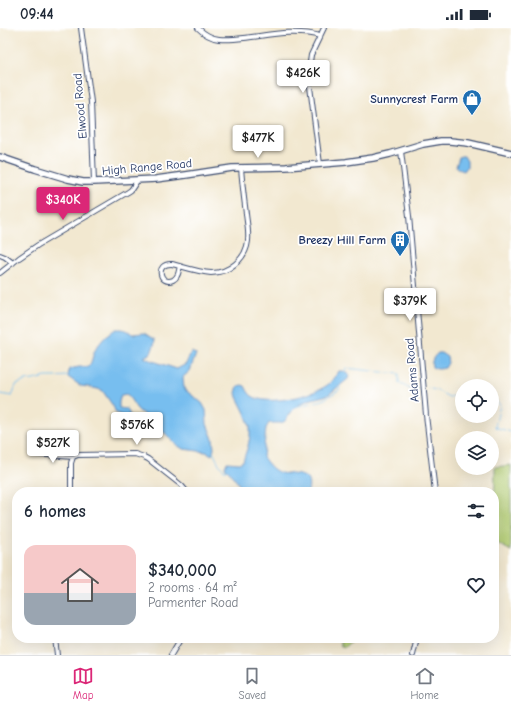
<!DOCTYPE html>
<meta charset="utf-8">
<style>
:root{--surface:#fff;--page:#f2f2f3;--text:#1f2937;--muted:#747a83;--line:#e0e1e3;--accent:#db2777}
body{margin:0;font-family:"Comic Neue",sans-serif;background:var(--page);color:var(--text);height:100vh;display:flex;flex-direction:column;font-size:15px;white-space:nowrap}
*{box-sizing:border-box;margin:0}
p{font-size:13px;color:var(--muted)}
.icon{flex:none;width:22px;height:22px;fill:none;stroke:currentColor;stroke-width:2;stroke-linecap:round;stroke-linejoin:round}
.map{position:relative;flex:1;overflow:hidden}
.sheet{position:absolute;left:12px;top:459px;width:487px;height:156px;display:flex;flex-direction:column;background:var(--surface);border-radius:16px;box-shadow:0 4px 16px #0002}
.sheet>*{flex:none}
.fabs{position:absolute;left:455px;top:351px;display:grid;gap:8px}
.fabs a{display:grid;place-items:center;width:44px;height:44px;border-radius:50%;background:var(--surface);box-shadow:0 4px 16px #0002;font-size:20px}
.price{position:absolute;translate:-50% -34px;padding:0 9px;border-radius:4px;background:#fff;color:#222;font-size:13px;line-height:26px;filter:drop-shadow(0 1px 2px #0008)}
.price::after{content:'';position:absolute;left:50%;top:24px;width:12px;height:9px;margin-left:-6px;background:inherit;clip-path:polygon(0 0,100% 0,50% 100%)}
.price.on{background:var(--accent);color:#fff}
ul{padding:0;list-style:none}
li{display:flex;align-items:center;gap:12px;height:100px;padding:0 12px}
li span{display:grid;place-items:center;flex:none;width:112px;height:80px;border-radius:12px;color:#555}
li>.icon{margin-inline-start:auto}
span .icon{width:48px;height:48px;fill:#fffc;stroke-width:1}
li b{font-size:17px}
h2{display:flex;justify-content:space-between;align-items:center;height:48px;padding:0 12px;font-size:17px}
.status{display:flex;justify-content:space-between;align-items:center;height:28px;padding:0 20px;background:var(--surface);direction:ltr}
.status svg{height:11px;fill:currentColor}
.tabs{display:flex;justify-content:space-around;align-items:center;height:56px;border-top:1px solid var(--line);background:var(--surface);font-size:11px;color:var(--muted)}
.tabs a{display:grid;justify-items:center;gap:2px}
.tabs .on{color:var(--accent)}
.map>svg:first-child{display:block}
.green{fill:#b1cb71;stroke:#667d68}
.water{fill:#77beef;stroke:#4976a6}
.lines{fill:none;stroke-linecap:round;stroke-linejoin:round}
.stream{stroke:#77beef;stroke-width:1}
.street-casing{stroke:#3b4b6f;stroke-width:6}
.secondary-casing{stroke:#3b4b6f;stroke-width:8}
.street{stroke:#fff;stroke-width:4}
.secondary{stroke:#fff;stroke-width:5.5}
.labels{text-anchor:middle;stroke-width:3.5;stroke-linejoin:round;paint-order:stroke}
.poi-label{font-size:12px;font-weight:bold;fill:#1b2f5e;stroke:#fff;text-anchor:end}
.street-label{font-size:12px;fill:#1b2f5e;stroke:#fff}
</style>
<div class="status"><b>09:44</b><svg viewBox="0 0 49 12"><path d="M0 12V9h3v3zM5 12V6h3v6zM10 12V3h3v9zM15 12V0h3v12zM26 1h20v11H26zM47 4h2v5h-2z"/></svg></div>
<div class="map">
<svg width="511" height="627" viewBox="0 0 511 627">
<rect width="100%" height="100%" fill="#fff"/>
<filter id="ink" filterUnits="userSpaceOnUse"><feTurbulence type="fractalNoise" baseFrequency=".025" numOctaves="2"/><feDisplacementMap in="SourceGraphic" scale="8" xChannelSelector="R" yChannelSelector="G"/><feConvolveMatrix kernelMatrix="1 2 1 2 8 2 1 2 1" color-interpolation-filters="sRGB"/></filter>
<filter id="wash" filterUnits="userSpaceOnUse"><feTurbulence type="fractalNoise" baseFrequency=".012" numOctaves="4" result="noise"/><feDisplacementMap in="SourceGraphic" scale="16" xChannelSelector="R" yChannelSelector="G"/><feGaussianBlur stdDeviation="0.9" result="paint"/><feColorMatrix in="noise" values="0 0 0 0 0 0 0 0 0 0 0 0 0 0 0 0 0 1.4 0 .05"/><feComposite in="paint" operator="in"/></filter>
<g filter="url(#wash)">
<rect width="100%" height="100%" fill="#f2e8d0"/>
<path class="green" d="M 511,437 L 511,523 L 497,515 L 494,489 L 495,439 Z
M 338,610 L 354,610 L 344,620 L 341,618 Z"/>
<path class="water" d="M 461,128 L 464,128 L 467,133 L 467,139 L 464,143 L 458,141 L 456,138 L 459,129 Z
M 116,301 C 123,301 127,301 132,306 L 144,305 L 155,312 L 154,317 L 151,325 L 144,329 L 150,332 L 177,341 L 186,336 L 191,324 L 196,326 L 190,343 L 183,349 L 184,361 L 202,375 L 206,382 L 207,396 L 213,411 L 214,421 L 212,427 L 206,424 L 183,421 L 174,415 L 167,407 L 137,381 L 127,366 L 121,367 L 119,374 L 119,380 L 127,381 L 130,387 L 125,389 L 116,385 L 113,378 L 102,362 L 89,359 L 81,358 L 68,349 L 69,341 L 79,339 L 88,339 C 92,335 92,330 94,324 C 99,315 107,306 116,301 Z
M 438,325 L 441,325 L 447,329 L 448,335 L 445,340 C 440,341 437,342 432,339 C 431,333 433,329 438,325 Z
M 339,343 L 343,343 L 349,347 L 348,351 L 328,367 L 308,372 L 295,379 L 285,393 L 281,395 L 269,395 L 266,400 L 263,429 C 268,436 272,442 281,445 C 284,446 288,445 291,446 C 305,447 311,449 308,464 L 242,464 L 238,455 L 225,439 L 227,434 L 239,435 L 243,433 L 248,418 L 250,408 L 250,399 L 245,385 L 237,369 L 236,365 L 238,358 L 242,357 L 245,358 C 247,362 249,366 252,368 C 267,379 317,367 330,355 C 333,352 337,347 339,343 Z"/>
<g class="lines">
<path class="stream" d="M 344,345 L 346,340 L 399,346 L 399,355 L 410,361 L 419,361
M 428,360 L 438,363 L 449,369 L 462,366
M 0,366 L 12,368 L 16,357 L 25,353 L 33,352 L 46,349 L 55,349 L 68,348
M 492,368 L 500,377 L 495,399 L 511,404
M 295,379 L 323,372 L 339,362 L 340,357
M 213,424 L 219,436 L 224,442 L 228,442"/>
</g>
</g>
<g filter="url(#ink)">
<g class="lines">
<g class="street-casing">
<path id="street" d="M 81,0 L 91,74 L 94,154
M 198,0 C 204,6 211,10 219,11 C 227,12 236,11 244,10 C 269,7 295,1 320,8
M 401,123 L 409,188 L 426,387 L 435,464
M 320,136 L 309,51 L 309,41 L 311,27 L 324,0
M 0,227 L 5,229 L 13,235
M 180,238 C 179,241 179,245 177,248 C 176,250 175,251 173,252 C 160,258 154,235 172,236 C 184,239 198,244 211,245 C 229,245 246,231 248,213 C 249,204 247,195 246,186 C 244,170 242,155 241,139
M 0,245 L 19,230 L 38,217 L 128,164 L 131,162 L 137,153
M 35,426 L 73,429 L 78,427 L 135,426 L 144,429 L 148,431 L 181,457 L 187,464
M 71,464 L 71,435 L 73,429
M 55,610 L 57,627
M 171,627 L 181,610
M 413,627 L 417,610"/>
</g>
<g class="secondary-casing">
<path id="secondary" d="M 0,129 L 35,141 L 68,151 L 83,154 L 94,154 L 156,151 L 186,147 L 232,140 L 286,139 L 346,134 L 373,130 L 390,126 L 423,116 L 441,113 L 450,113 L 468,115 L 511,125"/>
</g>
<use href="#street" class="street"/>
<use href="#secondary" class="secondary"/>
</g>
</g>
<defs>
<g id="shop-pin" transform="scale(1)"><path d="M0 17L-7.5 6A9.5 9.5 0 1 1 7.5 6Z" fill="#1f6fb2" stroke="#fff"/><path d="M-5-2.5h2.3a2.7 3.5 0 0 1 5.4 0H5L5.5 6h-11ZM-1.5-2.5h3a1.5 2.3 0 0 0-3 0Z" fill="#fff"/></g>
<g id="building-pin" transform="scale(1)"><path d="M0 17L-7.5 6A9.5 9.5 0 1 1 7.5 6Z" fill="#1f6fb2" stroke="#fff"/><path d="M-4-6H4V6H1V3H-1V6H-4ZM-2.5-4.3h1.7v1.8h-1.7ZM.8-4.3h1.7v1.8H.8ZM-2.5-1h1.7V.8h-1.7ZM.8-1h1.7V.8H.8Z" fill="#fff"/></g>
</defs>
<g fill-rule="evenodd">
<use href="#shop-pin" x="472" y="71"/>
<use href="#building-pin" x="400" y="212"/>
</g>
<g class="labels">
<g class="poi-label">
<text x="458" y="75">Sunnycrest Farm</text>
<text x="386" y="216">Breezy Hill Farm</text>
</g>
<g class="street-label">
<text transform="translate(80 78) rotate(-95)" y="4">Elwood Road</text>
<text transform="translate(147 139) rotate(-5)" y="4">High Range Road</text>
<text transform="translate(412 342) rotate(-95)" y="4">Adams Road</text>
</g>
</g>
</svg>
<div class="fabs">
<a><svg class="icon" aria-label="locate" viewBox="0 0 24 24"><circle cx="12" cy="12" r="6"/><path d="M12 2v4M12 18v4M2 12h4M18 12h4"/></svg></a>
<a><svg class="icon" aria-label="layers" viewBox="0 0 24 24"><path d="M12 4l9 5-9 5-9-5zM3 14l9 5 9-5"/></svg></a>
</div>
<b class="price" style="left:303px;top:66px">$426K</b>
<b class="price" style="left:258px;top:131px">$477K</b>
<b class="price on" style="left:63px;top:193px">$340K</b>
<b class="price" style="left:410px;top:294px">$379K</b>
<b class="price" style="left:137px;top:418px">$576K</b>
<b class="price" style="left:53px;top:436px">$527K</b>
<section class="sheet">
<h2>6 homes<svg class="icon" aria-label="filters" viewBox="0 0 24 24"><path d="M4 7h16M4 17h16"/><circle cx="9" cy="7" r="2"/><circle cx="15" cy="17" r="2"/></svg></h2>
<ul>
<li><span style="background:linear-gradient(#f6c9c9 60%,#9aa5b1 0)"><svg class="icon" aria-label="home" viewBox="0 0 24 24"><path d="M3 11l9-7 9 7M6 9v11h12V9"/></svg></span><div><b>$340,000</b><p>2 rooms · 64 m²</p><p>Parmenter Road</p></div><svg class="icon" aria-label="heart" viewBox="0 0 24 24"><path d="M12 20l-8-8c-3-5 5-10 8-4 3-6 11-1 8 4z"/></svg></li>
</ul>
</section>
</div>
<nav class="tabs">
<a class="on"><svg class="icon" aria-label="map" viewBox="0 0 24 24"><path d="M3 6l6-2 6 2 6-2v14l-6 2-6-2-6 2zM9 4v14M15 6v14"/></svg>Map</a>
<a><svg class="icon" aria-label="saved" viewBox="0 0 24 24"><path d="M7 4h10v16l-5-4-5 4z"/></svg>Saved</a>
<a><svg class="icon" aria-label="home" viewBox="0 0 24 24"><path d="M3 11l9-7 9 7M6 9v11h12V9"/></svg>Home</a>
</nav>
